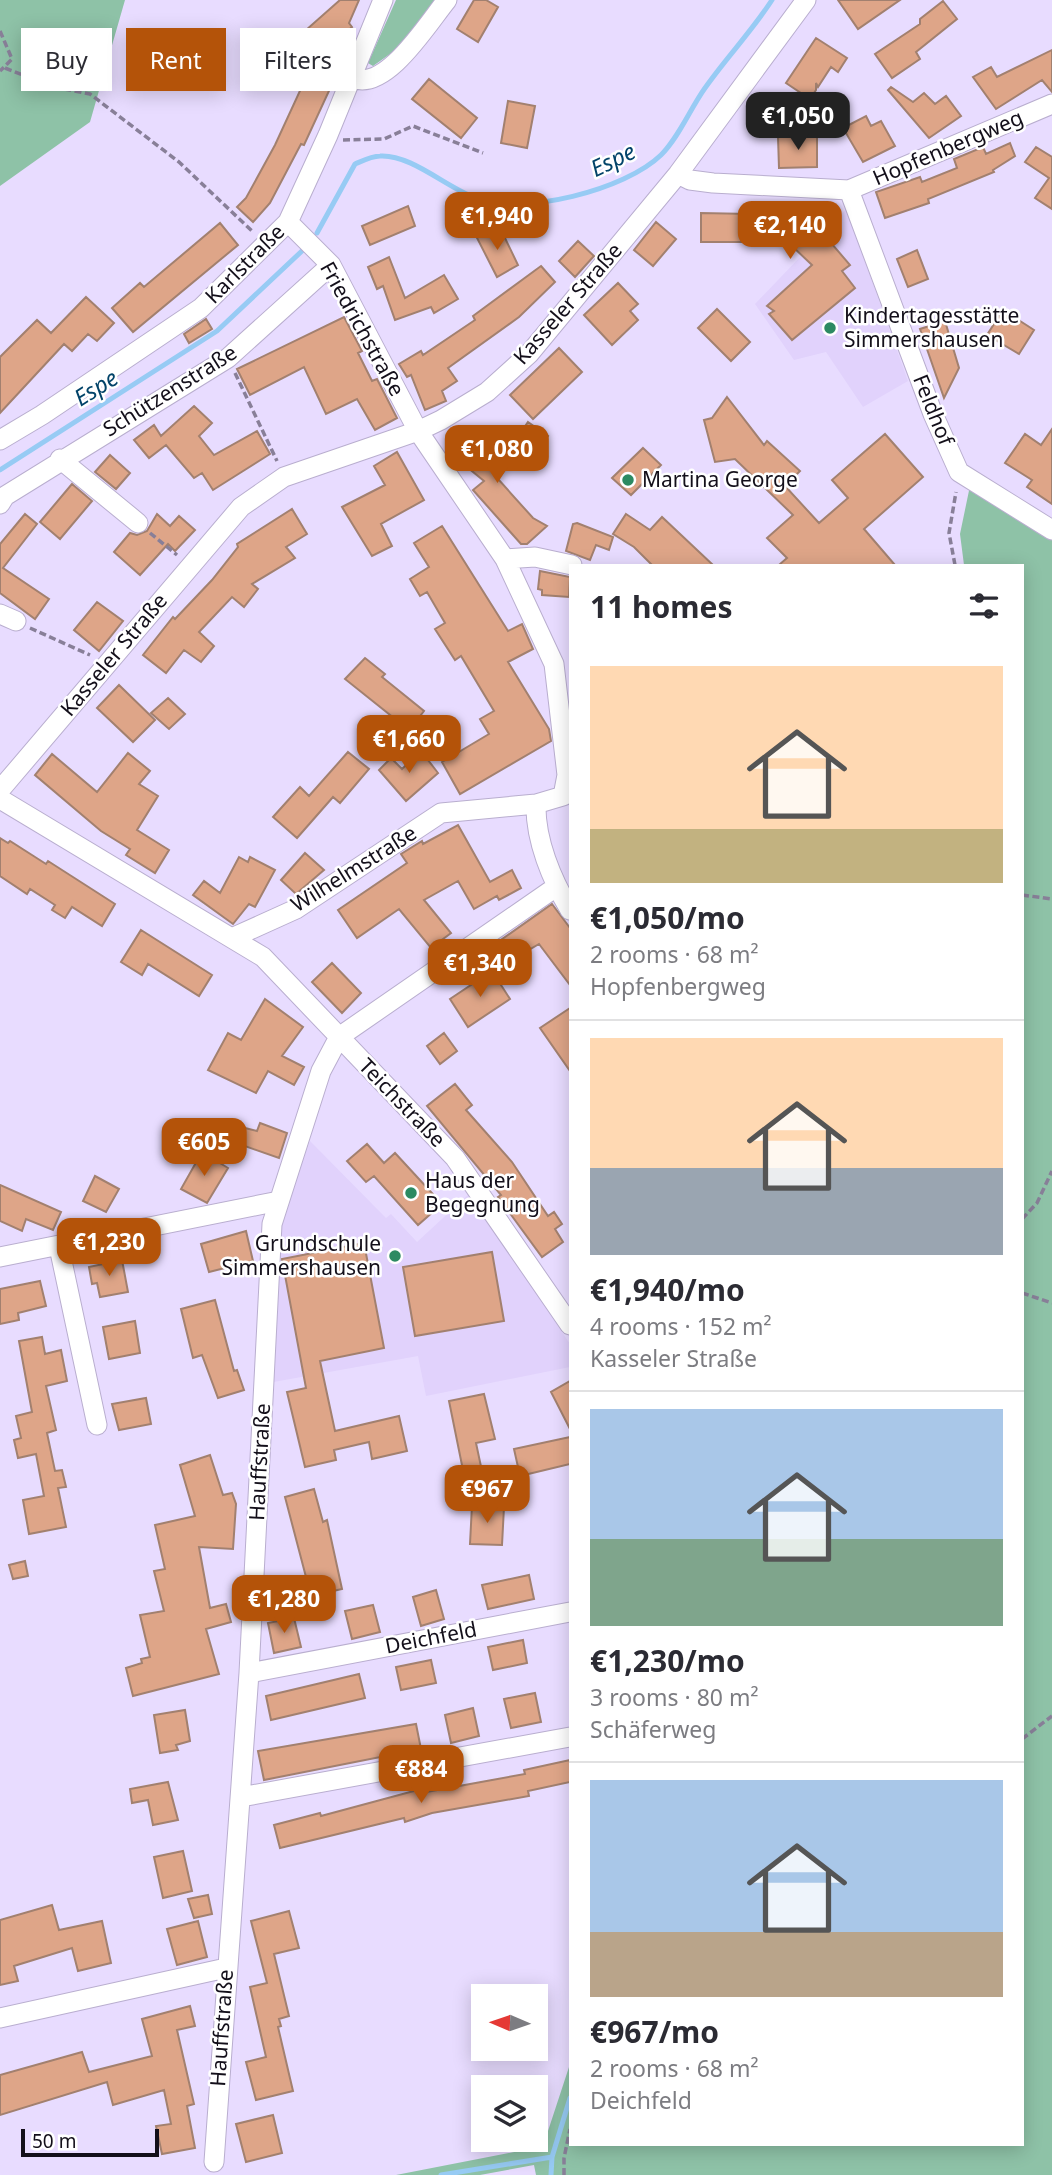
<!DOCTYPE html>
<meta charset="utf-8">
<style>
:root{--surface:#fff;--page:#f2f2f3;--text:#2b2b33;--muted:#7c7c81;--line:#e1e1e2;--accent:#b45309}
body{margin:0;font-family:"Noto Sans",sans-serif;background:var(--page);color:var(--text);height:100vh;display:flex;flex-direction:column;font-size:26px;white-space:nowrap}
*{box-sizing:border-box;margin:0}
p{font-size:23px;color:var(--muted)}
.icon{flex:none;width:38px;height:38px;fill:none;stroke:currentColor;stroke-width:2;stroke-linecap:round;stroke-linejoin:round}
.map{position:relative;flex:1;overflow:hidden}
.drawer{position:absolute;left:569px;top:564px;width:455px;height:1582px;display:flex;flex-direction:column;background:var(--surface);border-radius:0px;box-shadow:0 4px 18px #0003}
.drawer>*{flex:none}
.banner{position:absolute;left:21px;top:28px;width:443px;height:63px;display:flex;gap:14px}
.needle{width:46px;rotate:272deg}
.buttons{position:absolute;left:471px;top:1984px;display:grid;gap:14px}
.buttons a{display:grid;place-items:center;width:77px;height:77px;border-radius:0px;background:var(--surface);box-shadow:0 4px 18px #0003;font-size:35px}
.scale{position:absolute;left:21px;bottom:18px;width:138px;box-sizing:border-box;padding-left:7px;border:4px solid #130f1a;border-top:0;font-size:19px;line-height:24px;white-space:nowrap;color:#130f1a;-webkit-text-stroke:5px #fff;paint-order:stroke}
.price{position:absolute;translate:-50% -60px;padding:0 16px;border-radius:14px;background:var(--accent);color:#fff;font-size:23px;line-height:46px;filter:drop-shadow(0 2px 4px #0008)}
.price::after{content:'';position:absolute;left:50%;top:42px;width:21px;height:16px;margin-left:-10px;background:inherit;clip-path:polygon(0 0,100% 0,50% 100%)}
.price.active{background:#222;color:#fff}
ul{padding:0;list-style:none}
li{display:grid;align-content:center;gap:14px;height:371px;padding:0 21px}
li+li{border-top:2px solid var(--line)}
li span{display:grid;place-items:center;height:217px;border-radius:0px;color:#555}
li>.icon{margin-inline-start:auto}
span .icon{width:126px;height:126px;fill:#fffc;stroke-width:1}
li b{font-size:30px}
h2{display:flex;justify-content:space-between;align-items:center;height:84px;padding:0 21px;font-size:30px}
.chip{padding:0 24px;border-radius:0px;background:var(--surface);box-shadow:0 4px 18px #0003;font-size:24px;line-height:63px}
.chip.active{background:var(--accent);color:#fff}
.map>svg:first-child{display:block}
.built{fill:#e1d2fc}
.green{fill:#8ec2a7}
.lines{fill:none;stroke-linecap:round;stroke-linejoin:round}
.stream{stroke:#97cbf4;stroke-width:5}
.building{fill:#dea588;stroke:#a2806f;stroke-width:2}
.minor-casing{stroke:#b9aecf;stroke-width:21}
.path{stroke:#887f98;stroke-width:3.5;stroke-dasharray:7 3.5;stroke-linecap:butt}
.minor{stroke:#fff;stroke-width:19}
.poi-dot{fill:#2c8a62;stroke:#fff;stroke-width:2.5}
.labels{text-anchor:middle;stroke-width:5;stroke-linejoin:round;paint-order:stroke}
.street-label{font-size:21px;fill:#130f1a;stroke:#fff}
.poi-label{font-size:21px;fill:#130f1a;stroke:#fff;text-anchor:start}
.water-label{font-size:23px;font-style:italic;fill:#024369;stroke:#fff}
</style>
<div class="map">
<svg width="1052" height="2175" viewBox="0 0 1052 2175">
<rect width="100%" height="100%" fill="#e8dcff"/>
<path class="built" d="M 846,209 L 908,381 L 863,407 L 826,352 L 794,360 L 755,304 Z
M 310,1141 L 386,1218 L 391,1214 L 417,1242 L 469,1194 L 570,1344 L 570,1367 L 426,1396 L 418,1356 L 268,1383 L 281,1220 Z"/>
<path class="green" d="M 0,0 L 125,0 L 90,122 L 0,186 Z
M 396,0 L 437,0 L 397,49 L 373,66 L 368,63 Z
M 971,481 L 1052,532 L 1052,2175 L 536,2175 L 534,2165 L 480,2175 L 396,2175 L 524,2150 L 547,2134 L 570,2064 L 570,2144 L 1022,2144 L 1022,565 L 964,565 L 960,534 Z"/>
<g class="lines">
<path class="stream" d="M 317,233 L 355,164 C 362,161 372,156 380,156 C 411,154 447,188 476,198 C 523,216 625,190 661,155 C 679,137 690,109 705,88 C 726,58 752,31 772,0
M 0,470 L 217,331 L 303,250
M 441,2175 L 552,2157
M 551,2175 L 552,2157 L 570,2098"/>
</g>
<path class="building" d="M 340,0 L 359,0 L 349,23 L 352,27 L 324,51 L 306,30 Z
M 474,0 L 486,0 L 498,7 L 478,42 L 457,29 Z
M 838,0 L 900,0 L 858,29 Z
M 943,1 L 957,19 L 916,52 L 920,59 L 892,78 L 875,54 L 920,24 L 920,19 Z
M 816,38 L 847,58 L 838,72 L 831,67 L 818,87 L 816,83 L 816,90 L 810,99 L 786,83 Z
M 1052,50 L 1052,92 L 1042,80 L 996,109 L 973,77 L 991,67 L 997,77 Z
M 310,69 L 334,80 L 304,145 L 301,144 L 270,203 L 253,222 L 237,207 L 246,198 L 275,145 Z
M 429,79 L 477,118 L 461,138 L 412,99 Z
M 891,87 L 913,102 L 924,93 L 935,104 L 946,96 L 961,116 L 929,138 L 888,90 Z
M 508,101 L 535,106 L 527,148 L 501,143 Z
M 866,116 L 871,126 L 881,121 L 895,146 L 863,162 L 843,128 Z
M 817,136 L 817,167 L 779,168 L 778,137 Z
M 1010,143 L 1015,156 L 993,170 L 994,172 L 928,199 L 929,203 L 885,218 L 876,192 L 920,177 L 922,182 L 957,168 L 954,159 L 983,147 L 986,154 Z
M 1036,147 L 1052,157 L 1052,209 L 1035,198 L 1049,178 L 1025,162 Z
M 408,206 L 415,226 L 370,245 L 362,226 Z
M 819,208 L 829,218 L 819,229 L 850,265 L 842,271 L 855,288 L 792,340 L 769,314 L 774,311 L 767,306 L 812,265 L 792,246 L 756,246 L 756,242 L 701,242 L 701,213 L 812,215 Z
M 656,222 L 676,239 L 653,266 L 634,250 Z
M 220,223 L 238,245 L 133,332 L 112,308 L 140,283 L 144,287 Z
M 488,227 L 495,241 L 504,236 L 518,265 L 497,277 L 475,234 Z
M 578,241 L 594,256 L 575,277 L 559,261 Z
M 917,250 L 928,279 L 908,287 L 897,259 Z
M 389,257 L 405,298 L 444,275 L 458,299 L 434,313 L 431,307 L 395,320 L 383,286 L 377,289 L 368,267 Z
M 541,266 L 555,282 L 519,317 L 448,368 L 457,381 L 442,391 L 446,401 L 425,410 L 411,375 L 407,377 L 399,364 L 421,351 L 423,355 L 475,320 L 473,316 Z
M 618,283 L 638,304 L 630,311 L 638,320 L 612,345 L 584,315 Z
M 86,297 L 114,323 L 97,341 L 88,334 L 72,351 L 64,344 L 0,413 L 0,357 L 37,320 L 51,333 Z
M 717,309 L 750,342 L 731,361 L 698,328 Z
M 1003,310 L 1034,330 L 1019,354 L 987,335 Z
M 344,317 L 362,351 L 358,353 L 372,381 L 377,379 L 397,418 L 375,430 L 357,399 L 326,414 L 304,367 L 250,395 L 237,369 Z
M 206,319 L 212,329 L 189,343 L 184,334 Z
M 945,321 L 959,368 L 944,398 L 920,329 Z
M 559,348 L 582,372 L 533,419 L 510,395 Z
M 727,397 L 764,445 L 767,441 L 800,471 L 785,486 L 819,523 L 848,498 L 832,480 L 885,434 L 923,477 L 864,529 L 895,565 L 779,565 L 787,558 L 767,538 L 793,515 L 735,459 L 715,462 L 704,420 L 712,418 Z
M 194,406 L 212,423 L 199,436 L 214,455 L 257,431 L 270,454 L 213,490 L 202,473 L 194,478 L 166,445 L 149,458 L 134,440 L 154,425 L 161,436 Z
M 528,422 L 548,436 L 529,464 L 509,450 Z
M 1052,429 L 1052,504 L 1027,487 L 1032,480 L 1005,463 L 1025,434 L 1041,445 Z
M 467,431 L 481,443 L 487,436 L 515,457 L 498,479 L 533,518 L 547,526 L 527,544 L 521,544 L 473,490 L 484,481 L 450,453 Z
M 643,448 L 661,465 L 631,495 L 612,478 Z
M 397,452 L 424,500 L 381,524 L 392,546 L 372,556 L 342,507 L 385,485 L 374,466 Z
M 110,455 L 130,473 L 116,489 L 95,472 Z
M 72,484 L 92,501 L 60,539 L 40,522 Z
M 292,509 L 307,534 L 286,547 L 295,558 L 252,584 L 258,589 L 244,607 L 232,597 L 199,632 L 214,646 L 201,662 L 184,650 L 166,673 L 143,655 L 173,617 L 175,619 L 212,580 L 238,547 L 237,544 Z
M 25,514 L 37,524 L 3,568 L 49,599 L 35,619 L 0,593 L 0,544 Z
M 157,514 L 170,526 L 179,516 L 195,530 L 175,551 L 168,544 L 140,575 L 114,552 L 130,533 L 137,535 L 147,531 Z
M 626,514 L 650,530 L 662,517 L 713,565 L 652,565 L 634,547 L 613,534 Z
M 577,523 L 613,537 L 609,550 L 596,545 L 590,560 L 566,551 L 573,524 Z
M 442,526 L 508,631 L 522,624 L 533,649 L 508,662 L 549,729 L 551,741 L 460,794 L 442,762 L 489,734 L 480,719 L 494,711 L 461,656 L 455,660 L 435,629 L 445,623 L 427,592 L 420,596 L 410,579 L 429,567 L 414,543 Z
M 540,571 L 570,577 L 569,597 L 542,595 L 542,590 L 538,589 Z
M 97,602 L 123,621 L 99,651 L 74,630 Z
M 365,658 L 385,674 L 382,677 L 424,711 L 409,730 L 345,679 Z
M 119,685 L 155,720 L 133,742 L 97,708 Z
M 168,698 L 185,714 L 169,729 L 151,713 Z
M 421,751 L 438,773 L 406,801 L 379,770 L 391,758 L 402,769 Z
M 348,752 L 369,769 L 340,803 L 333,797 L 297,838 L 273,817 L 300,787 L 309,796 Z
M 128,753 L 150,771 L 139,784 L 158,796 L 137,830 L 169,850 L 155,873 L 126,855 L 130,849 L 101,831 L 35,775 L 52,754 L 97,792 Z
M 458,825 L 490,882 L 512,870 L 521,888 L 499,900 L 497,896 L 474,909 L 458,881 L 424,900 L 451,933 L 431,948 L 399,909 L 357,938 L 338,910 L 407,863 L 401,854 L 422,841 L 423,844 Z
M 0,838 L 8,843 L 10,841 L 46,864 L 48,861 L 115,904 L 102,926 L 72,907 L 65,918 L 52,910 L 55,905 L 30,889 L 27,894 L 0,876 Z
M 305,853 L 324,870 L 296,894 L 281,880 Z
M 239,857 L 248,862 L 250,857 L 275,870 L 255,907 L 249,904 L 233,924 L 193,895 L 204,881 L 220,893 Z
M 552,904 L 570,928 L 570,985 L 539,944 L 500,967 L 488,949 Z
M 141,930 L 212,975 L 199,996 L 148,964 L 142,975 L 121,962 Z
M 332,963 L 361,993 L 342,1013 L 312,982 Z
M 492,971 L 510,999 L 468,1027 L 450,999 Z
M 265,999 L 303,1027 L 282,1056 L 304,1067 L 294,1085 L 268,1071 L 256,1093 L 208,1070 L 228,1033 L 241,1040 Z
M 570,1008 L 570,1071 L 540,1028 Z
M 444,1033 L 457,1051 L 440,1064 L 427,1046 Z
M 455,1084 L 472,1105 L 466,1110 L 512,1162 L 548,1216 L 554,1212 L 562,1224 L 555,1229 L 563,1242 L 542,1257 L 498,1197 L 501,1195 L 427,1106 Z
M 260,1123 L 287,1133 L 279,1158 L 239,1144 L 245,1128 L 257,1131 Z
M 367,1144 L 384,1163 L 395,1153 L 442,1204 L 418,1225 L 374,1176 L 366,1182 L 347,1161 Z
M 202,1152 L 228,1168 L 207,1203 L 181,1189 Z
M 95,1176 L 119,1189 L 106,1212 L 83,1201 Z
M 0,1185 L 61,1212 L 53,1230 L 26,1219 L 22,1231 L 0,1221 Z
M 246,1231 L 253,1261 L 209,1272 L 201,1244 Z
M 364,1243 L 384,1348 L 320,1361 L 335,1431 L 399,1416 L 407,1451 L 372,1459 L 369,1442 L 334,1450 L 336,1460 L 305,1467 L 287,1392 L 306,1388 L 282,1259 Z
M 492,1252 L 504,1321 L 415,1336 L 403,1267 Z
M 122,1260 L 128,1292 L 100,1297 L 97,1283 L 92,1284 L 89,1267 Z
M 40,1281 L 46,1306 L 18,1313 L 19,1320 L 0,1324 L 0,1289 Z
M 215,1300 L 234,1371 L 237,1370 L 244,1390 L 218,1398 L 202,1355 L 193,1358 L 181,1309 Z
M 135,1321 L 140,1353 L 109,1359 L 103,1327 Z
M 42,1337 L 45,1354 L 61,1350 L 67,1381 L 46,1386 L 56,1430 L 47,1433 L 55,1471 L 62,1470 L 66,1487 L 58,1488 L 66,1527 L 29,1534 L 23,1500 L 44,1496 L 36,1454 L 18,1458 L 14,1440 L 21,1438 L 16,1416 L 32,1412 L 19,1341 Z
M 570,1381 L 570,1429 L 551,1392 Z
M 484,1394 L 495,1439 L 476,1443 L 483,1476 L 465,1480 L 449,1401 Z
M 146,1398 L 151,1424 L 119,1430 L 112,1404 Z
M 570,1437 L 570,1464 L 520,1476 L 514,1449 Z
M 210,1455 L 223,1495 L 232,1493 L 236,1504 L 233,1549 L 199,1547 L 210,1608 L 226,1604 L 231,1622 L 206,1629 L 219,1674 L 133,1696 L 126,1668 L 142,1663 L 141,1659 L 150,1657 L 140,1615 L 164,1611 L 154,1571 L 165,1569 L 155,1525 L 195,1516 L 180,1465 Z
M 314,1489 L 323,1522 L 327,1520 L 342,1589 L 311,1596 L 285,1497 Z
M 472,1505 L 504,1507 L 502,1545 L 470,1544 Z
M 25,1561 L 28,1576 L 13,1579 L 9,1565 Z
M 529,1575 L 534,1599 L 488,1609 L 482,1585 Z
M 436,1590 L 444,1619 L 421,1626 L 413,1597 Z
M 373,1605 L 380,1632 L 352,1639 L 345,1611 Z
M 294,1618 L 301,1647 L 274,1653 L 268,1623 Z
M 523,1640 L 527,1663 L 493,1670 L 488,1647 Z
M 431,1660 L 436,1683 L 401,1690 L 396,1667 Z
M 359,1674 L 365,1698 L 271,1720 L 266,1696 Z
M 535,1693 L 541,1722 L 511,1728 L 504,1699 Z
M 473,1708 L 479,1736 L 451,1743 L 445,1715 Z
M 185,1710 L 190,1741 L 176,1745 L 178,1750 L 160,1753 L 154,1715 Z
M 416,1724 L 421,1749 L 264,1780 L 258,1751 Z
M 570,1760 L 570,1782 L 528,1791 L 529,1796 L 432,1813 L 405,1822 L 404,1818 L 280,1848 L 274,1825 L 320,1813 L 321,1816 L 425,1788 L 426,1792 L 525,1774 L 524,1770 Z
M 168,1782 L 178,1820 L 153,1825 L 148,1800 L 132,1803 L 130,1789 Z
M 183,1851 L 192,1891 L 163,1898 L 154,1857 Z
M 208,1895 L 212,1914 L 194,1918 L 188,1899 Z
M 52,1905 L 59,1930 L 102,1921 L 111,1963 L 78,1971 L 72,1948 L 14,1966 L 18,1981 L 0,1985 L 0,1920 Z
M 289,1911 L 299,1948 L 274,1954 L 289,2016 L 279,2019 L 281,2026 L 278,2027 L 293,2091 L 256,2100 L 246,2062 L 266,2057 L 250,1987 L 267,1983 L 251,1921 Z
M 198,1921 L 207,1957 L 177,1965 L 167,1929 Z
M 190,2006 L 195,2026 L 177,2030 L 194,2104 L 187,2106 L 195,2148 L 162,2154 L 156,2126 L 171,2124 L 164,2090 L 113,2105 L 107,2082 L 0,2115 L 0,2075 L 82,2052 L 89,2072 L 152,2056 L 142,2019 Z
M 273,2115 L 282,2153 L 246,2162 L 236,2124 Z"/>
<g class="lines">
<g class="minor-casing">
<path id="minor" d="M 353,78 C 386,92 428,23 447,0
M 678,174 L 690,180 L 713,183 L 849,190 L 1052,104
M 849,190 L 933,414 L 959,472 L 1052,530
M 288,222 L 331,265 L 418,431 L 505,559 L 554,664 L 567,775 L 563,796 L 536,804 C 535,840 552,880 570,910
M 0,440 L 42,415 L 201,308 L 288,222 L 328,135 L 383,0
M 60,459 L 138,523
M 0,504 L 5,496 L 228,358 L 331,265
M 505,559 L 535,557 L 572,565
M 0,614 L 16,621
M 0,790 L 241,507 L 284,477 L 418,431 L 441,420 L 487,392 L 529,354 L 678,174 L 806,0
M 0,799 L 263,957 L 455,1158 L 570,1325
M 234,937 L 296,909 L 441,813 L 536,804
M 59,1247 L 97,1425
M 0,1257 L 279,1201
M 249,1673 L 570,1612
M 241,1797 L 570,1737
M 0,2018 L 226,1968
M 214,2162 L 249,1673 L 272,1224 L 321,1071 L 339,1037 L 556,887"/>
</g>
<path class="path" d="M 0,31 L 12,59 L 0,71
M 5,68 L 54,87 L 90,94 L 179,162 L 252,231
M 343,140 L 384,139 L 413,126 L 483,153
M 235,373 L 277,461
M 150,533 L 177,555
M 955,565 L 949,533 L 956,492
M 30,628 L 90,655
M 1022,895 L 1052,899
M 1022,1219 L 1037,1203 L 1052,1171
M 1022,1293 L 1052,1303
M 1022,1739 L 1052,1716
M 564,2175 L 564,2158 L 570,2129"/>
<use href="#minor" class="minor"/>
</g>
<g class="poi-dot">
<circle cx="830" cy="328" r="7"/>
<circle cx="628" cy="480" r="7"/>
<circle cx="411" cy="1193" r="7"/>
<circle cx="395" cy="1256" r="7"/>
</g>
<g class="labels">
<g class="street-label">
<text transform="translate(948 148) rotate(-23)" y="7">Hopfenbergweg</text>
<text transform="translate(245 264) rotate(-45)" y="7">Karlstraße</text>
<text transform="translate(568 304) rotate(-49)" y="7">Kasseler Straße</text>
<text transform="translate(362 329) rotate(61)" y="7">Friedrichstraße</text>
<text transform="translate(170 391) rotate(-32)" y="7">Schützenstraße</text>
<text transform="translate(933 410) rotate(68)" y="7">Feldhof</text>
<text transform="translate(114 655) rotate(-50)" y="7">Kasseler Straße</text>
<text transform="translate(354 869) rotate(-32)" y="7">Wilhelmstraße</text>
<text transform="translate(402 1103) rotate(46)" y="7">Teichstraße</text>
<text transform="translate(260 1462) rotate(-87)" y="7">Hauffstraße</text>
<text transform="translate(431 1638) rotate(-11)" y="7">Deichfeld</text>
<text transform="translate(222 2028) rotate(-86)" y="7">Hauffstraße</text>
</g>
<g class="poi-label">
<text x="844" y="323">Kindertagesstätte<tspan x="844" dy="24">Simmershausen</tspan></text>
<text x="642" y="487">Martina George</text>
<text x="425" y="1188">Haus der<tspan x="425" dy="24">Begegnung</tspan></text>
<text x="381" y="1251" text-anchor="end">Grundschule<tspan x="381" dy="24">Simmershausen</tspan></text>
</g>
<g class="water-label">
<text transform="translate(613 160) rotate(-26)" y="8">Espe</text>
<text transform="translate(96 388) rotate(-32)" y="8">Espe</text>
</g>
</g>
</svg>
<div class="buttons">
<a><svg class="needle" viewBox="-14 -14 28 28"><path d="M0-13l5 13h-10z" fill="#e53935"/><path d="M0 13l5-13h-10z" fill="#7c7c81"/></svg></a>
<a><svg class="icon" aria-label="layers" viewBox="0 0 24 24"><path d="M12 4l9 5-9 5-9-5zM3 14l9 5 9-5"/></svg></a>
</div>
<div class="scale">50 m</div>
<b class="price active" style="left:798px;top:152px">€1,050</b>
<b class="price" style="left:497px;top:252px">€1,940</b>
<b class="price" style="left:790px;top:261px">€2,140</b>
<b class="price" style="left:497px;top:485px">€1,080</b>
<b class="price" style="left:409px;top:775px">€1,660</b>
<b class="price" style="left:480px;top:999px">€1,340</b>
<b class="price" style="left:204px;top:1178px">€605</b>
<b class="price" style="left:109px;top:1278px">€1,230</b>
<b class="price" style="left:487px;top:1525px">€967</b>
<b class="price" style="left:284px;top:1635px">€1,280</b>
<b class="price" style="left:421px;top:1805px">€884</b>
<div class="banner">
<a class="chip">Buy</a>
<a class="chip active">Rent</a>
<a class="chip">Filters</a>
</div>
<section class="drawer">
<h2>11 homes<svg class="icon" aria-label="filters" viewBox="0 0 24 24"><path d="M4 7h16M4 17h16"/><circle cx="9" cy="7" r="2"/><circle cx="15" cy="17" r="2"/></svg></h2>
<ul>
<li><span style="background:linear-gradient(#ffd9b3 75%,#c2b280 0)"><svg class="icon" aria-label="home" viewBox="0 0 24 24"><path d="M3 11l9-7 9 7M6 9v11h12V9"/></svg></span><div><b>€1,050/mo</b><p>2 rooms · 68 m²</p><p>Hopfenbergweg</p></div></li>
<li><span style="background:linear-gradient(#ffd9b3 60%,#9aa5b1 0)"><svg class="icon" aria-label="home" viewBox="0 0 24 24"><path d="M3 11l9-7 9 7M6 9v11h12V9"/></svg></span><div><b>€1,940/mo</b><p>4 rooms · 152 m²</p><p>Kasseler Straße</p></div></li>
<li><span style="background:linear-gradient(#a9c7e8 60%,#7fa58c 0)"><svg class="icon" aria-label="home" viewBox="0 0 24 24"><path d="M3 11l9-7 9 7M6 9v11h12V9"/></svg></span><div><b>€1,230/mo</b><p>3 rooms · 80 m²</p><p>Schäferweg</p></div></li>
<li><span style="background:linear-gradient(#a9c7e8 70%,#b9a48a 0)"><svg class="icon" aria-label="home" viewBox="0 0 24 24"><path d="M3 11l9-7 9 7M6 9v11h12V9"/></svg></span><div><b>€967/mo</b><p>2 rooms · 68 m²</p><p>Deichfeld</p></div></li>
</ul>
</section>
</div>
